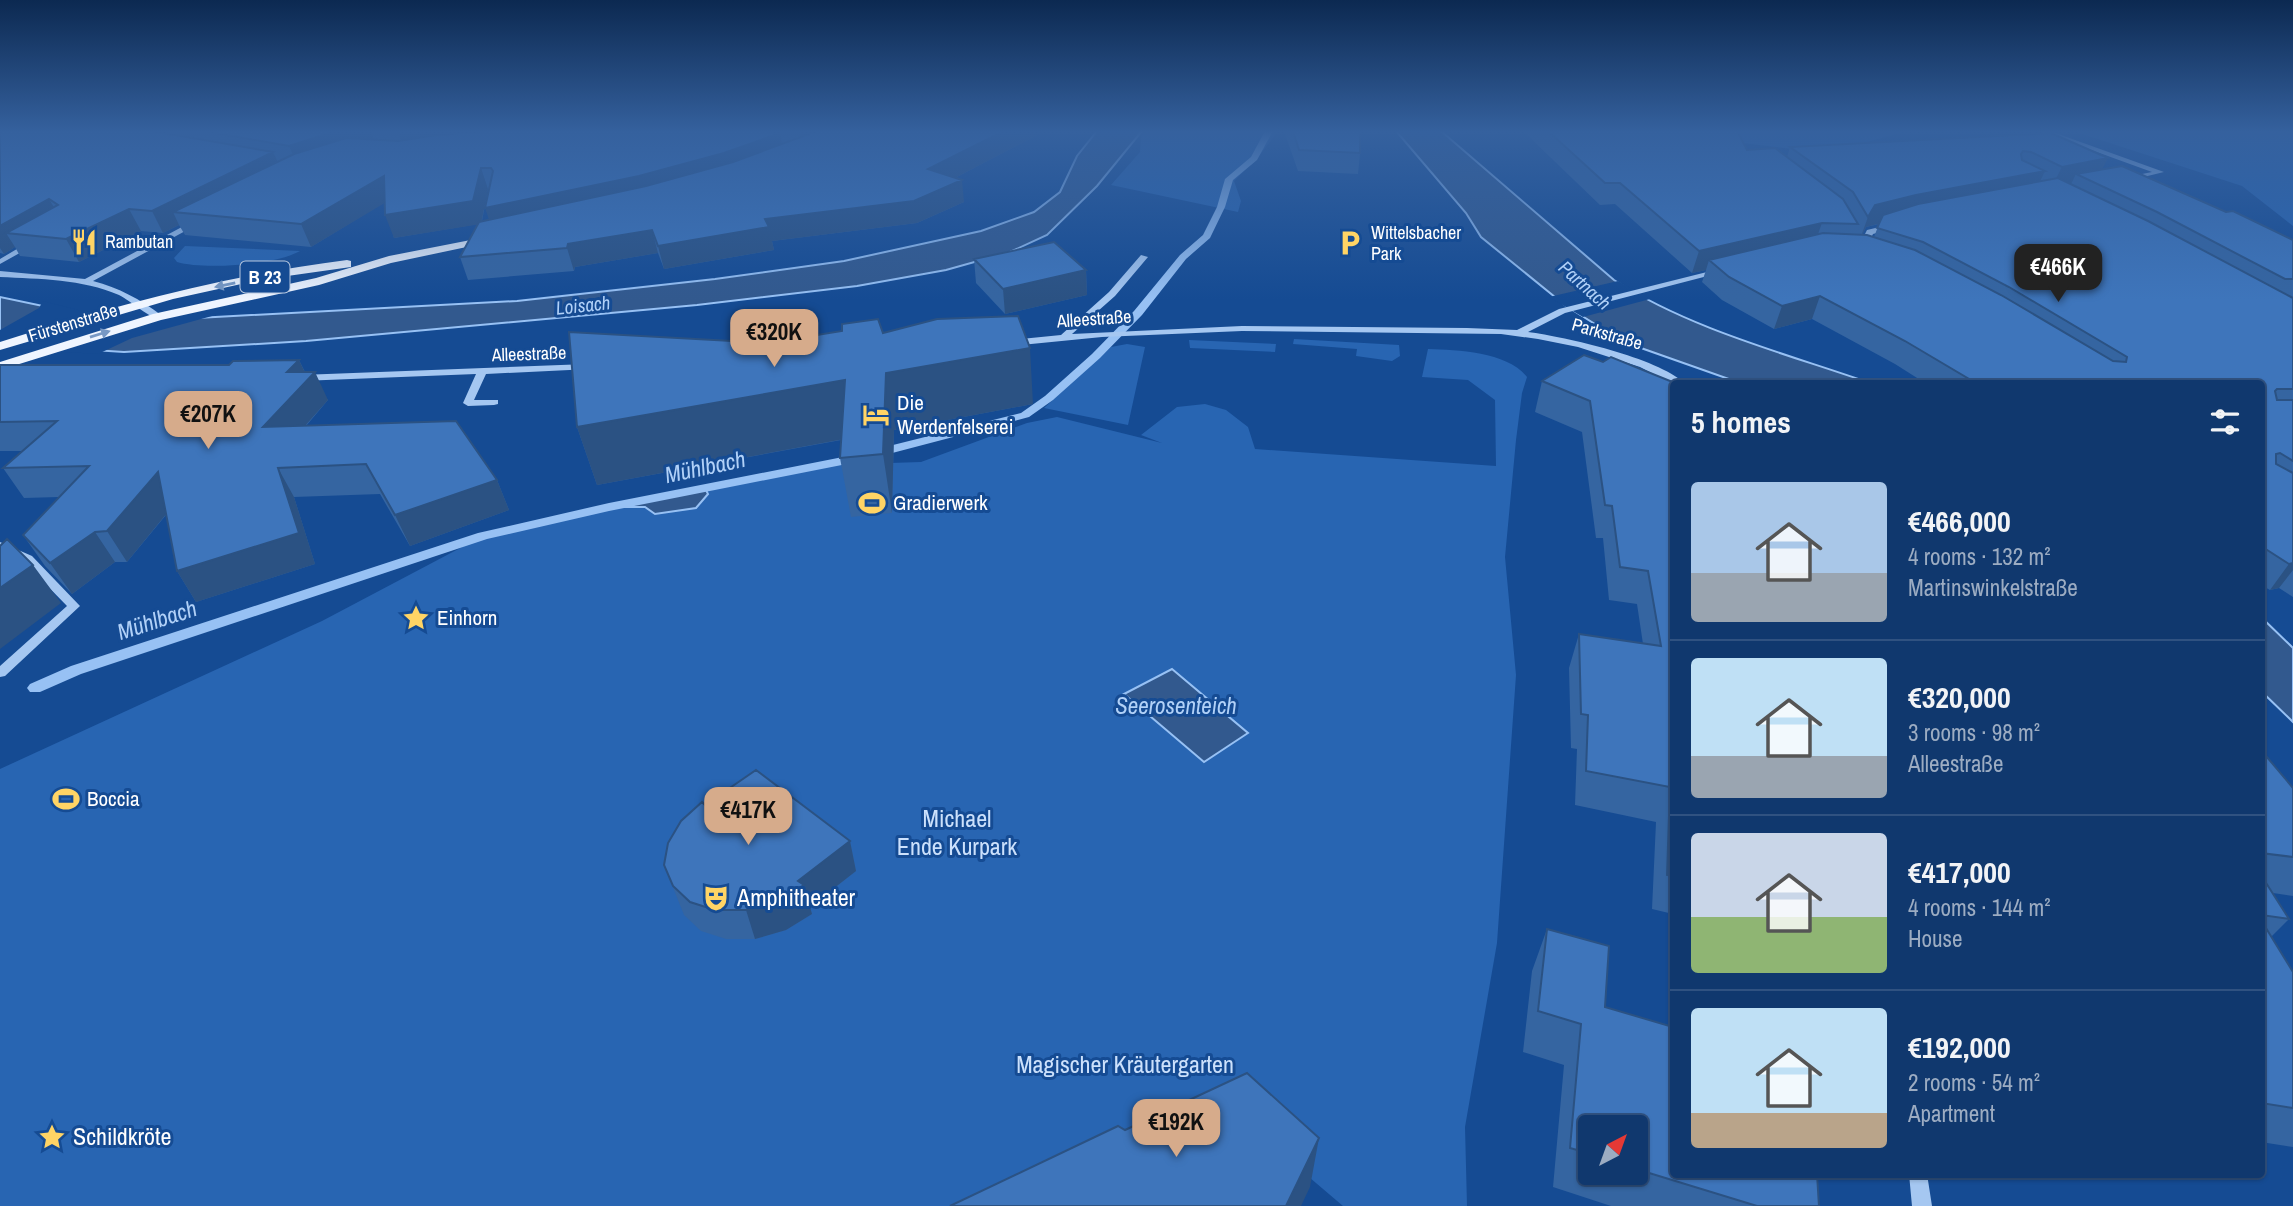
<!DOCTYPE html>
<meta charset="utf-8">
<style>
:root{--surface:#10386e;--page:#193f73;--text:#f1f3f6;--muted:#9cacc2;--line:#305281;--accent:#d6ab8b}
body{margin:0;font-family:"Archivo Narrow",sans-serif;background:var(--page);color:var(--text);height:100vh;display:flex;flex-direction:column;font-size:26px;white-space:nowrap}
*{box-sizing:border-box;margin:0}
p{font-size:23px;color:var(--muted)}
.icon{flex:none;width:38px;height:38px;fill:none;stroke:currentColor;stroke-width:2;stroke-linecap:round;stroke-linejoin:round}
.map{position:relative;flex:1;overflow:hidden}
.details{position:absolute;left:1670px;top:380px;width:595px;height:798px;display:flex;flex-direction:column;background:var(--surface);border-radius:7px;box-shadow:0 2px 5px #0004,0 0 0 2px var(--line)}
.details>*{flex:none}
.needle{width:46px;rotate:41deg}
.controls{position:absolute;left:1578px;top:1115px;display:grid;gap:14px}
.controls a{display:grid;place-items:center;width:70px;height:70px;border-radius:7px;background:var(--surface);box-shadow:0 2px 5px #0004,0 0 0 2px var(--line);font-size:35px}
.price{position:absolute;translate:-50% -60px;padding:0 16px;border-radius:14px;background:var(--accent);color:#111;font-size:23px;line-height:46px;filter:drop-shadow(0 2px 4px #0008)}
.price::after{content:'';position:absolute;left:50%;top:42px;width:21px;height:16px;margin-left:-10px;background:inherit;clip-path:polygon(0 0,100% 0,50% 100%)}
.price.active{background:#222;color:#fff}
ul{padding:0;list-style:none}
li{display:flex;align-items:center;gap:21px;height:175px;padding:0 21px}
li+li{border-top:2px solid var(--line)}
li span{display:grid;place-items:center;flex:none;width:196px;height:140px;border-radius:7px;color:#555}
li>.icon{margin-inline-start:auto}
span .icon{width:84px;height:84px;fill:#fffc;stroke-width:1}
li b{font-size:30px}
h2{display:flex;justify-content:space-between;align-items:center;height:84px;padding:0 21px;font-size:30px}
.map>svg:first-child{display:block}
.green{fill:#2865b2}
.water{fill:#32598e;stroke:#97c1f4;stroke-width:2}
.pier{fill:#154b93}
.lines{fill:none;stroke-linecap:round;stroke-linejoin:round}
.stream{fill:#97c1f4;fill-rule:evenodd}
.minor{fill:#a5c7f1;fill-rule:evenodd}
.major{fill:#eff5ff;fill-rule:evenodd}
.wall{fill:#3565a1;fill-rule:evenodd}
.shaded-wall{fill:#2b5283}
.building{fill:#3e75bb;stroke:#2b5283;stroke-width:2}
.oneway{fill:#7798c4}
.labels{text-anchor:middle;stroke-width:6;stroke-linejoin:round;paint-order:stroke}
.far-poi-label{font-size:18px;fill:#fff;stroke:#154b93;text-anchor:start}
.far-street-label{font-size:18px;fill:#fff;stroke:#154b93}
.shield{fill:#154b93;stroke:#b9c9df;stroke-width:2}
.shield-label{font-size:19px;font-weight:bold;fill:#fff}
.far-water-label{font-size:19px;font-style:italic;fill:#b1d1f8;stroke:#154b93}
.poi-label{font-size:21px;fill:#fff;stroke:#154b93;text-anchor:start}
.water-label{font-size:23px;font-style:italic;fill:#b1d1f8;stroke:#154b93}
.near-park-label{font-size:24px;fill:#cce1fc;stroke:#154b93}
.near-poi-label{font-size:24px;fill:#fff;stroke:#154b93;text-anchor:start}
</style>
<div class="map">
<svg width="2293" height="1206" viewBox="0 0 2293 1206">
<rect width="100%" height="100%" fill="#154b93"/>
<path class="green" d="M 1146,131 L 1278,131 L 1259,156 L 1234,181 L 1241,201 L 1238,212 L 1111,185 L 1140,152 L 1141,136 Z
M 1641,131 L 1907,131 L 1827,153 Z
M 2073,131 L 2293,131 L 2293,226 L 2242,186 Z
M 185,246 L 300,251 C 276,265 204,270 177,262 L 174,258 Z
M 1294,339 L 1399,345 L 1400,356 L 1392,361 L 1356,356 L 1357,349 L 1293,344 Z
M 1189,340 L 1276,344 L 1275,352 L 1190,348 Z
M 1127,344 L 1145,347 L 1128,425 L 1044,408 L 1111,347 Z
M 1428,349 C 1458,350 1508,352 1527,377 L 1522,393 L 1516,440 L 1505,557 L 1516,675 L 1497,943 L 1465,1127 L 1467,1206 L 1343,1206 L 1289,1160 L 1042,1206 L 0,1206 L 0,769 L 322,621 L 483,536 L 609,507 L 827,465 L 921,462 L 1027,423 L 1057,417 L 1162,443 L 1141,435 L 1177,407 L 1205,404 L 1226,410 L 1248,427 L 1255,449 L 1496,466 L 1495,400 L 1468,380 L 1422,377 Z"/>
<path class="water" d="M 1097,131 L 1142,131 L 1097,186 L 1047,235 L 1010,252 L 946,270 L 857,286 L 697,305 L 306,341 L 124,352 L 0,344 L 0,297 L 81,314 L 130,320 L 197,318 L 517,301 L 715,279 L 844,261 L 981,231 L 1034,212 L 1060,192 L 1077,156 Z
M 1396,131 L 1441,131 L 1614,280 C 1690,329 1784,353 1870,383 L 1740,383 L 1624,342 L 1566,306 L 1481,237 L 1466,213 Z
M 705,488 L 708,494 L 696,508 L 655,514 L 645,507 L 609,507 Z
M 2261,617 L 2293,648 L 2293,722 L 2261,691 Z
M 1172,669 L 1248,733 L 1204,762 L 1124,694 Z"/>
<path class="pier" d="M 1618,281 L 1650,299 L 1583,317 L 1549,297 Z
M 43,301 L 82,311 L 131,316 L 223,313 L 132,338 L 98,354 L 0,348 L 0,330 L 39,308 Z"/>
<g class="lines">
<path class="stream" d="M 1265,131 L 1273,131 L 1257,160 L 1233,180 L 1225,207 L 1210,238 L 1186,259 L 1142,315 L 1100,358 L 1053,400 L 1029,417 L 877,457 L 873,456 L 871,453 L 873,450 L 1021,413 L 1045,396 L 1092,354 L 1134,311 L 1180,255 L 1203,235 L 1217,207 L 1225,179 L 1251,157 Z
M 858,454 L 862,455 L 864,458 L 862,461 L 609,511 L 487,539 L 81,674 L 40,692 L 30,692 L 27,688 L 30,684 L 71,666 L 478,533 L 609,503 Z"/>
<path class="minor" d="M 2039,131 L 2050,131 L 2164,172 L 2127,181 L 2127,177 L 2152,172 Z
M 193,221 L 200,223 L 93,281 C 119,288 140,299 161,315 L 161,319 C 150,319 131,301 119,295 C 82,279 40,279 0,277 L 0,271 L 85,279 Z
M 1892,224 L 1895,224 L 1895,228 L 1873,234 L 1865,250 L 1859,250 L 1858,248 L 1867,230 Z
M 27,243 L 34,245 L 0,264 L 0,259 Z
M 1141,255 L 1148,257 L 1115,296 L 1072,334 L 1242,326 L 1467,328 L 1517,330 L 1559,309 L 1719,269 L 1723,272 L 1565,313 L 1528,332 C 1566,337 1658,358 1684,383 L 1673,384 L 1640,367 L 1578,347 L 1538,339 L 1501,334 L 1242,331 L 1102,337 L 1010,346 L 1005,343 L 1010,340 L 1061,335 L 1109,292 Z
M 587,364 L 590,365 L 590,369 L 486,374 L 474,400 L 498,400 L 498,404 L 494,405 L 468,406 L 463,403 L 476,374 L 301,381 L 296,378 L 301,375 Z
M 0,542 L 32,556 L 80,606 L 5,676 L 0,677 L 0,666 L 67,606 L 24,562 L 0,550 Z
M 1909,1174 L 1927,1174 L 1932,1206 L 1912,1206 Z"/>
<path class="major" d="M 491,236 L 497,239 L 495,241 L 391,263 L 319,285 L 161,320 L 0,370 L 0,362 L 153,314 L 316,278 L 389,256 Z
M 347,260 L 351,261 L 351,267 L 259,280 L 173,299 L 0,350 L 0,342 C 114,305 228,275 347,260 Z"/>
</g>
<path class="wall" d="M 0,131 L 1045,131 L 955,178 L 964,202 L 917,223 L 772,241 L 774,250 L 664,269 L 658,253 L 575,267 L 574,271 L 468,280 L 460,257 L 478,224 L 394,238 L 385,202 L 311,247 L 185,235 L 179,225 L 163,233 L 141,231 L 79,262 L 20,256 L 15,247 L 4,254 L 0,253 ZM 488,189 L 489,220 L 482,221 Z
M 1284,131 L 1360,131 L 1360,153 L 1358,174 L 1298,171 Z
M 1523,131 L 1737,131 L 1747,150 L 1787,157 L 1790,147 L 2051,133 L 2102,170 L 2226,212 L 2293,240 L 2293,597 L 2279,588 L 2270,590 L 2261,585 L 2261,383 L 1925,383 L 1895,364 L 1812,319 L 1774,329 L 1722,300 L 1702,282 L 1706,270 L 1692,273 L 1615,204 L 1600,205 ZM 1879,224 L 1874,237 L 1862,235 L 1866,227 Z
M 974,259 L 1086,270 L 1087,295 L 1005,314 L 976,283 Z
M 883,333 L 1033,404 L 894,430 L 892,513 L 851,517 L 840,458 L 841,440 L 597,485 L 577,427 L 768,343 Z
M 299,360 L 305,372 L 328,400 L 306,426 L 497,480 L 509,510 L 410,546 L 380,494 L 294,497 L 315,564 L 196,602 L 177,571 L 166,515 L 127,562 L 115,562 L 72,594 L 45,566 L 23,535 L 59,497 L 24,498 L 3,468 L 22,451 L 0,451 L 0,365 L 229,365 Z
M 1603,362 L 1673,383 L 1673,914 L 1652,909 L 1656,822 L 1575,805 L 1577,749 L 1571,748 L 1569,668 L 1579,634 L 1643,644 L 1637,604 L 1609,600 L 1603,538 L 1596,538 L 1582,432 L 1535,412 L 1542,381 Z
M 2261,750 L 2293,788 L 2293,896 L 2273,893 L 2289,919 L 2271,937 L 2293,972 L 2293,1147 L 2261,1142 Z
M 705,805 L 850,841 L 856,871 L 810,907 L 812,914 L 786,930 L 755,939 L 726,939 L 701,931 L 684,915 L 664,865 Z
M 1547,929 L 1605,1007 L 1819,1206 L 1611,1206 L 1553,1187 L 1564,1065 L 1523,1052 L 1532,971 ZM 1591,1127 L 1636,1127 L 1636,1172 L 1591,1172 Z"/>
<path class="shaded-wall" d="M 336,131 L 371,131 L 375,142 L 298,166 L 289,146 Z
M 388,131 L 629,131 L 406,152 L 398,132 Z
M 800,131 L 843,131 L 803,147 Z
M 1004,131 L 1045,131 L 930,191 L 928,169 Z
M 780,133 L 784,154 L 493,231 L 485,208 Z
M 273,152 L 283,173 L 173,212 L 179,225 L 163,233 L 152,211 Z
M 2108,158 L 2097,179 L 2076,174 L 2071,184 L 2051,188 L 2062,167 Z
M 481,168 L 488,189 L 481,224 L 394,238 L 385,215 Z
M 2045,171 L 2035,192 L 1907,216 L 1866,227 L 1860,239 L 1868,217 L 1875,205 L 1916,195 Z
M 384,176 L 393,198 L 311,247 L 301,224 Z
M 962,180 L 964,202 L 917,223 L 772,241 L 774,250 L 664,269 L 658,246 L 765,219 Z
M 49,199 L 62,221 L 6,233 L 15,247 L 4,254 L 0,248 L 0,226 Z
M 129,209 L 141,231 L 79,262 L 66,239 Z
M 1822,223 L 1814,245 L 1709,260 L 1706,270 L 1692,273 L 1699,251 Z
M 652,230 L 658,253 L 575,267 L 574,271 L 567,248 L 568,244 Z
M 1086,270 L 1087,295 L 1005,314 L 1003,289 Z
M 1820,296 L 1812,319 L 1774,329 L 1782,306 Z
M 1030,348 L 1033,404 L 894,430 L 892,513 L 883,454 L 886,373 Z
M 299,360 L 308,379 L 315,372 L 328,400 L 278,456 L 263,427 L 287,372 Z
M 845,380 L 855,437 L 597,485 L 577,427 Z
M 278,468 L 294,497 L 315,564 L 196,602 L 177,571 Z
M 158,472 L 176,502 L 127,562 L 107,531 Z
M 497,480 L 509,510 L 410,546 L 395,515 Z
M 95,532 L 115,562 L 72,594 L 50,563 Z
M 2293,563 L 2293,570 L 2279,588 L 2270,590 L 2289,564 Z
M 33,565 L 61,603 L 0,649 L 0,588 Z
M 850,841 L 856,871 L 810,907 L 812,914 L 786,930 L 755,939 L 746,910 L 798,881 Z
M 1319,1138 L 1310,1187 L 1301,1206 L 1286,1206 Z"/>
<path class="building" d="M 0,131 L 152,131 L 273,152 L 152,211 L 129,209 L 66,239 L 6,233 L 58,205 L 49,199 L 0,226 Z
M 204,131 L 336,131 L 289,146 Z
M 486,131 L 765,131 L 780,133 L 724,153 L 639,176 L 485,208 L 493,171 L 491,168 L 481,168 L 473,201 L 385,215 L 384,176 L 301,224 L 173,212 L 294,154 L 346,138 L 398,141 L 437,135 Z
M 817,131 L 1004,131 L 928,169 L 962,180 L 914,201 L 765,219 L 769,227 L 658,246 L 652,230 L 568,244 L 567,248 L 460,257 L 479,222 L 646,186 L 733,162 Z
M 1293,131 L 1360,131 L 1360,153 L 1299,150 Z
M 1548,131 L 1737,131 L 1747,150 L 1775,148 L 1843,199 L 1858,224 L 1822,223 L 1699,251 L 1620,183 L 1605,183 Z
M 2051,133 L 2108,158 L 2062,167 L 2031,152 L 2023,151 L 2021,154 L 2022,160 L 2045,171 L 1916,195 L 1875,205 L 1868,217 L 1853,192 L 1790,147 Z
M 2122,166 L 2226,212 L 2233,211 L 2293,240 L 2293,279 L 2285,279 L 2157,212 L 2076,174 Z
M 2058,178 L 2148,221 L 2293,298 L 2293,389 L 2277,389 L 2275,391 L 2277,400 L 2293,400 L 2293,461 L 2280,453 L 2276,454 L 2276,464 L 2293,473 L 2293,563 L 2289,564 L 2261,546 L 2261,383 L 1976,383 L 1905,341 L 1820,296 L 1782,306 L 1729,277 L 1709,260 L 1823,233 L 1867,235 L 1915,250 L 2001,295 L 2113,361 L 2126,362 L 2127,357 L 2009,287 L 1923,242 L 1877,228 L 1883,215 L 1918,204 Z
M 1054,242 L 1086,270 L 1003,289 L 974,259 Z
M 1018,316 L 1030,348 L 886,373 L 883,454 L 840,458 L 845,380 L 577,427 L 569,332 L 768,343 L 842,331 L 842,324 L 878,319 L 883,333 L 937,319 Z
M 1584,355 L 1603,362 L 1611,357 L 1675,383 L 1673,383 L 1673,876 L 1667,875 L 1670,787 L 1586,771 L 1588,715 L 1581,714 L 1579,634 L 1661,646 L 1648,571 L 1620,567 L 1612,506 L 1605,505 L 1590,401 L 1542,381 Z
M 299,360 L 287,372 L 315,372 L 263,427 L 456,421 L 497,480 L 395,515 L 366,464 L 278,468 L 299,533 L 177,571 L 158,472 L 107,531 L 95,532 L 50,563 L 23,535 L 89,466 L 3,468 L 57,421 L 0,422 L 0,365 L 229,365 L 233,361 Z
M 7,539 L 33,565 L 0,588 L 0,546 Z
M 2261,750 L 2293,788 L 2293,857 L 2261,853 Z
M 756,770 L 850,841 L 798,881 L 804,885 L 777,901 L 746,910 L 715,910 L 690,902 L 673,886 L 664,865 L 668,843 L 681,821 L 702,802 L 705,805 Z
M 2261,875 L 2289,919 L 2261,915 Z
M 2261,920 L 2293,972 L 2293,1108 L 2261,1103 Z
M 1547,929 L 1609,946 L 1605,1007 L 1673,1027 L 1673,1174 L 1817,1174 L 1819,1206 L 1757,1206 L 1636,1169 L 1636,1127 L 1591,1127 L 1591,1154 L 1570,1148 L 1581,1024 L 1538,1011 Z
M 1247,1073 L 1319,1138 L 1286,1206 L 950,1206 L 1118,1126 L 1125,1130 Z"/>
<defs><path id="oneway-solid" d="M-6-.8H1V-3.2L6.5 0L1 3.2V.8H-6Z" transform="scale(1.75)"/></defs>
<g class="oneway">
<use href="#oneway-solid" transform="translate(225 285) rotate(168)"/>
<use href="#oneway-solid" transform="translate(100 334) rotate(-17)"/>
</g>
<linearGradient id="sky" x2="0" y2="1"><stop stop-color="#0c2951"/><stop offset="0.44" stop-color="#35619e"/><stop offset="1" stop-color="#35619e" stop-opacity="0"/></linearGradient>
<rect width="2293" height="300" fill="url(#sky)"/>
<defs>
<g id="restaurant-bare" transform="scale(2.1)"><path d="M-5-6h1v4h1v-4h1v4h1v-4h1v5L-1.5 .5V6h-2V.5L-5-1ZM5-6V6H3V1.5H1.5Q1.5-4 5-6Z" fill="#ffd465" stroke="#154b93" stroke-width="2.5" paint-order="stroke"/></g>
<g id="parking-bare" transform="scale(2.1)"><path d="M-3.5-5.5H1a3.5 3.5 0 0 1 0 7H-1V5.5H-3.5ZM-1-3.4V-.6H.8a1.4 1.4 0 0 0 0-2.8Z" fill="#ffd465" stroke="#154b93" stroke-width="2.5" paint-order="stroke"/></g>
<g id="hotel-bare" transform="scale(2.1)"><path d="M-6-4.5h1.5V1H6V5H4.5V3h-9V5H-6ZM-4 0a1.8 1.8 0 1 1 3.6 0ZM.5 0V-2.5h3Q6-2.5 6 0Z" fill="#ffd465" stroke="#154b93" stroke-width="2.5" paint-order="stroke"/></g>
<g id="stadium-bare" transform="scale(2.1)"><path d="M0-5a6.5 5 0 1 0 0 10a6.5 5 0 1 0 0-10ZM-3.5-1.8h7v3.6h-7Z" fill="#ffd465" stroke="#154b93" stroke-width="2.5" paint-order="stroke"/></g>
<g id="sight-bare" transform="scale(2.1)"><path d="M0-6L1.8-2.2L6-1.7L2.9 1.2L3.7 5.4L0 3.3L-3.7 5.4L-2.9 1.2L-6-1.7L-1.8-2.2Z" fill="#ffd465" stroke="#154b93" stroke-width="2.5" paint-order="stroke"/></g>
<g id="theatre-bare" transform="scale(2.1)"><path d="M-5-5.5Q0-4 5-5.5V0Q5 5 0 6Q-5 5-5 0ZM-3.3-2.5H-1v1.5H-3.3ZM1-2.5H3.3v1.5H1ZM-2.8 1Q0 5.5 2.8 1Z" fill="#ffd465" stroke="#154b93" stroke-width="2.5" paint-order="stroke"/></g>
</defs>
<g fill-rule="evenodd">
<use href="#restaurant-bare" x="84" y="242"/>
<use href="#parking-bare" x="1350" y="243"/>
<use href="#hotel-bare" x="876" y="415"/>
<use href="#stadium-bare" x="872" y="503"/>
<use href="#sight-bare" x="416" y="618"/>
<use href="#stadium-bare" x="66" y="799"/>
<use href="#theatre-bare" x="716" y="898"/>
<use href="#sight-bare" x="52" y="1137"/>
</g>
<g class="labels">
<g class="far-poi-label">
<text x="1371" y="239">Wittelsbacher<tspan x="1371" dy="21">Park</tspan></text>
<text x="105" y="248">Rambutan</text>
</g>
<g class="far-street-label">
<text transform="translate(1094 319) rotate(-4)" y="6">Alleestraße</text>
<text transform="translate(73 323) rotate(-17)" y="6">Fürstenstraße</text>
<text transform="translate(1607 334) rotate(16)" y="6">Parkstraße</text>
<text transform="translate(529 354) rotate(-2)" y="6">Alleestraße</text>
</g>
<rect class="shield" x="240.5" y="261.5" width="49" height="31" rx="5"/>
<g class="shield-label">
<text x="265" y="284">B 23</text>
</g>
<g class="far-water-label">
<text transform="translate(1585 285) rotate(42)" y="7">Partnach</text>
<text transform="translate(583 305) rotate(-6)" y="7">Loisach</text>
</g>
<g class="poi-label">
<text x="897" y="410">Die<tspan x="897" dy="24">Werdenfelserei</tspan></text>
<text x="893" y="510">Gradierwerk</text>
<text x="437" y="625">Einhorn</text>
<text x="87" y="806">Boccia</text>
</g>
<g class="water-label">
<text transform="translate(705 467) rotate(-12)" y="8">Mühlbach</text>
<text transform="translate(157 620) rotate(-18)" y="8">Mühlbach</text>
<text x="1176" y="714">Seerosenteich</text>
</g>
<g class="near-park-label">
<text x="957" y="827">Michael<tspan x="957" dy="28">Ende Kurpark</tspan></text>
<text x="1125" y="1073">Magischer Kräutergarten</text>
</g>
<g class="near-poi-label">
<text x="737" y="906">Amphitheater</text>
<text x="73" y="1145">Schildkröte</text>
</g>
</g>
</svg>
<div class="controls">
<a><svg class="needle" viewBox="-14 -14 28 28"><path d="M0-13l5 13h-10z" fill="#e53935"/><path d="M0 13l5-13h-10z" fill="#9cacc2"/></svg></a>
</div>
<b class="price active" style="left:2058px;top:304px">€466K</b>
<b class="price" style="left:774px;top:369px">€320K</b>
<b class="price" style="left:208px;top:451px">€207K</b>
<b class="price" style="left:748px;top:847px">€417K</b>
<b class="price" style="left:1176px;top:1159px">€192K</b>
<section class="details">
<h2>5 homes<svg class="icon" aria-label="filters" viewBox="0 0 24 24"><path d="M4 7h16M4 17h16"/><circle cx="9" cy="7" r="2"/><circle cx="15" cy="17" r="2"/></svg></h2>
<ul>
<li><span style="background:linear-gradient(#a9c7e8 65%,#9aa5b1 0)"><svg class="icon" aria-label="home" viewBox="0 0 24 24"><path d="M3 11l9-7 9 7M6 9v11h12V9"/></svg></span><div><b>€466,000</b><p>4 rooms · 132 m²</p><p>Martinswinkelstraße</p></div></li>
<li><span style="background:linear-gradient(#bfe0f5 70%,#9aa5b1 0)"><svg class="icon" aria-label="home" viewBox="0 0 24 24"><path d="M3 11l9-7 9 7M6 9v11h12V9"/></svg></span><div><b>€320,000</b><p>3 rooms · 98 m²</p><p>Alleestraße</p></div></li>
<li><span style="background:linear-gradient(#c9d6e8 60%,#8fb573 0)"><svg class="icon" aria-label="home" viewBox="0 0 24 24"><path d="M3 11l9-7 9 7M6 9v11h12V9"/></svg></span><div><b>€417,000</b><p>4 rooms · 144 m²</p><p>House</p></div></li>
<li><span style="background:linear-gradient(#bfe0f5 75%,#b9a48a 0)"><svg class="icon" aria-label="home" viewBox="0 0 24 24"><path d="M3 11l9-7 9 7M6 9v11h12V9"/></svg></span><div><b>€192,000</b><p>2 rooms · 54 m²</p><p>Apartment</p></div></li>
</ul>
</section>
</div>
